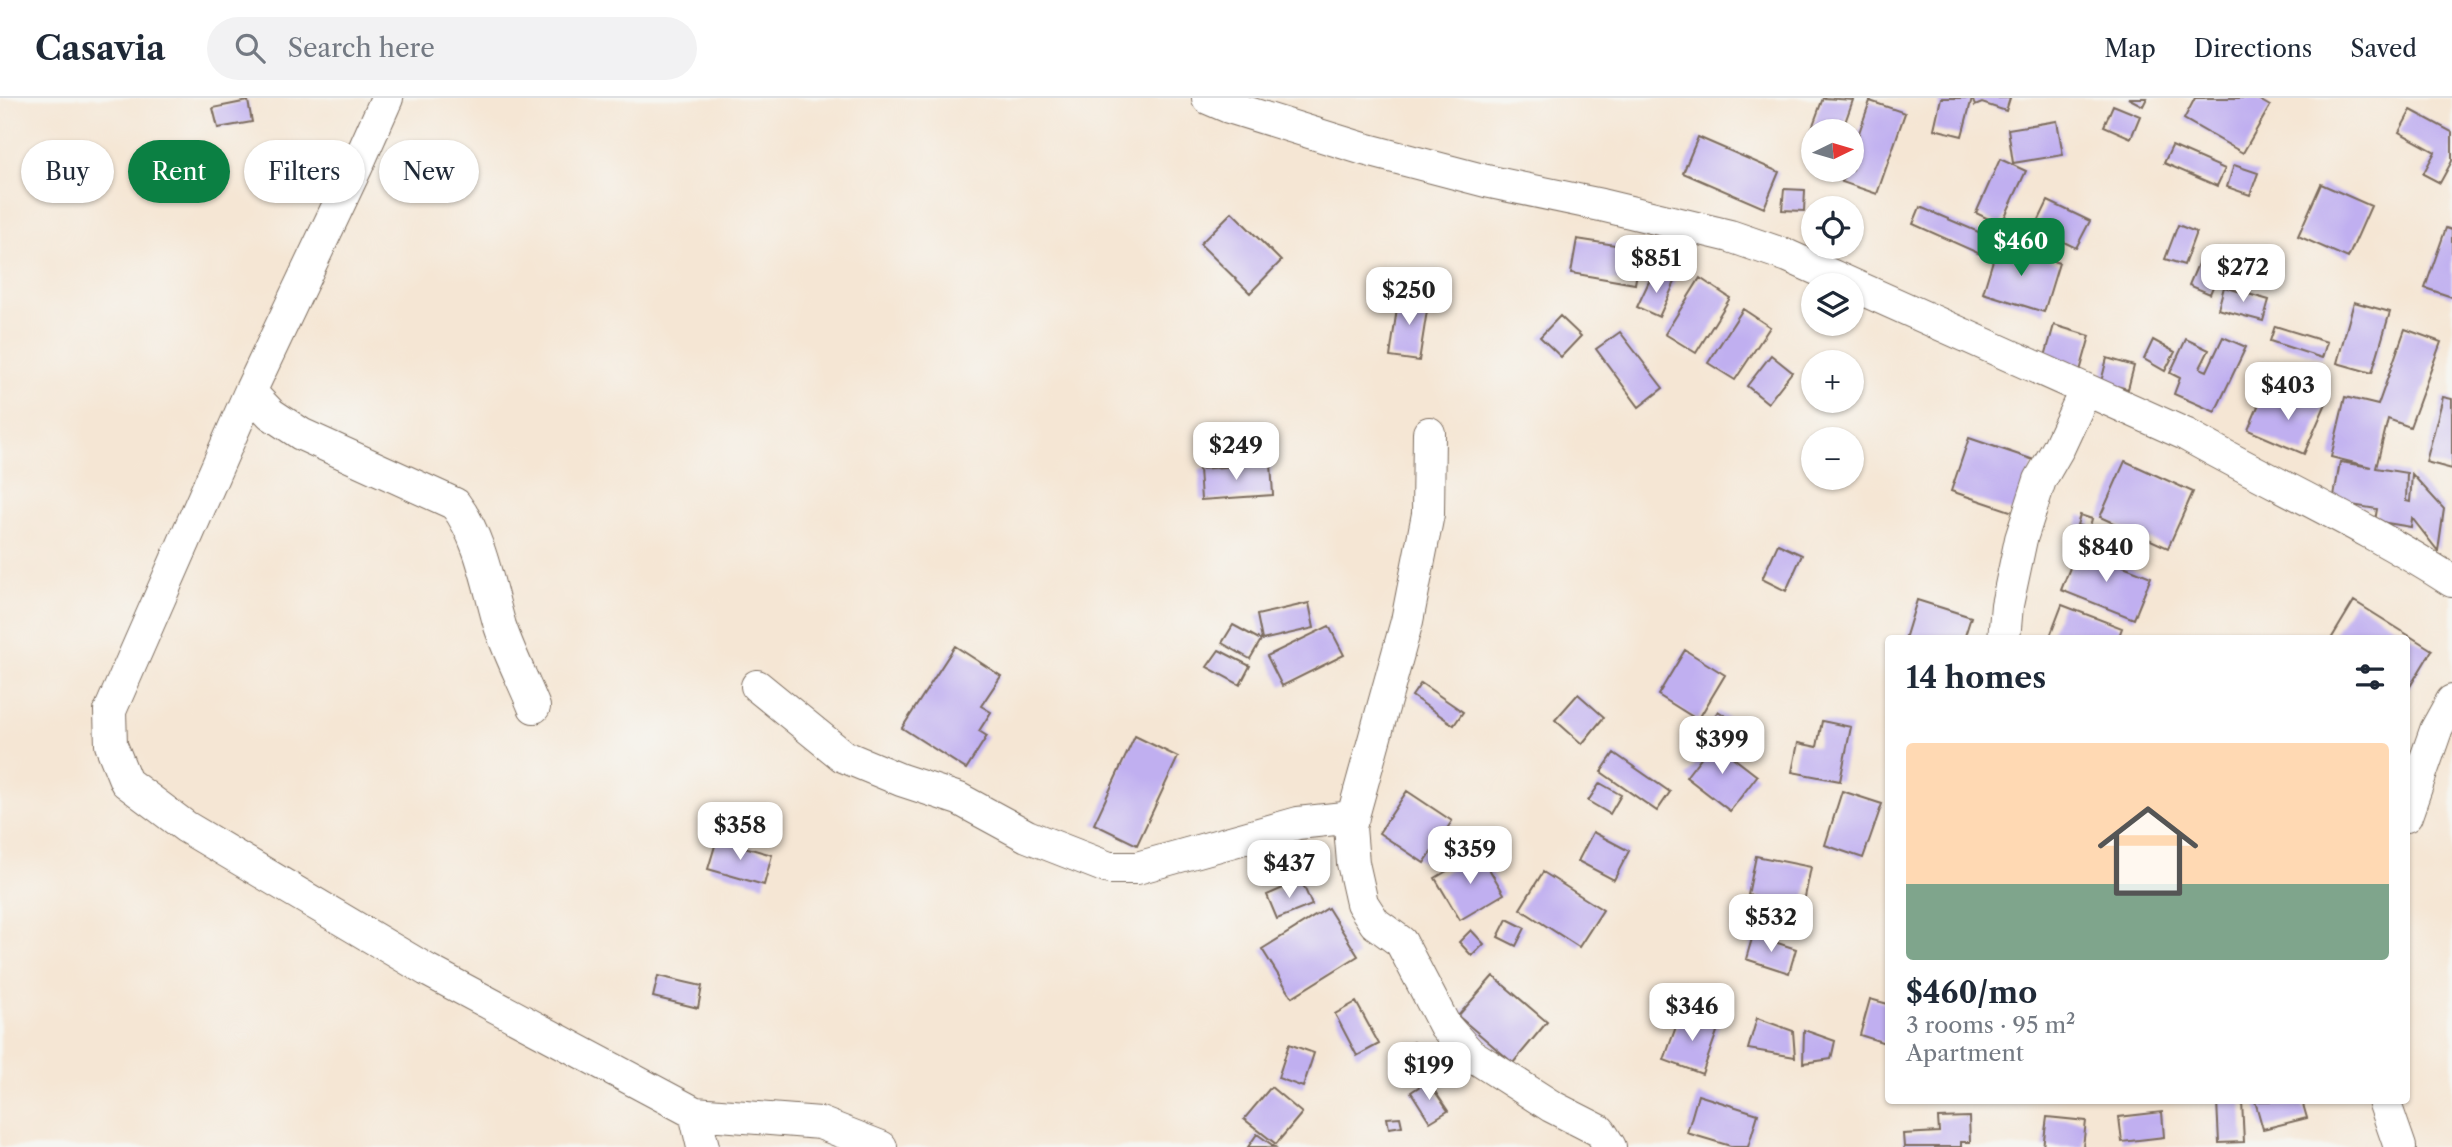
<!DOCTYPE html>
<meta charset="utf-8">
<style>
:root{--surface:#fff;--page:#f2f2f3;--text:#1f2937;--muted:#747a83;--line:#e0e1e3;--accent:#0b8043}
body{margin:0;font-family:"Libre Caslon Text",serif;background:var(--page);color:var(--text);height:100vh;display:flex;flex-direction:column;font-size:26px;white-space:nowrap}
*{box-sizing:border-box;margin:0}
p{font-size:23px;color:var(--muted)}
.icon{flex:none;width:38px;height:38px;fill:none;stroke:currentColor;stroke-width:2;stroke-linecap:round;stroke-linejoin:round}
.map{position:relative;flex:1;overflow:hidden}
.drawer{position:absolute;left:1885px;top:537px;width:525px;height:469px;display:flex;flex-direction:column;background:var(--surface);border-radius:7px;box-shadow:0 2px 5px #0004}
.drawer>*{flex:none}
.banner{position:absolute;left:21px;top:42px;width:665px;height:63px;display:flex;gap:14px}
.needle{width:46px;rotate:85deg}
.fabs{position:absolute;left:1801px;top:21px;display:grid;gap:14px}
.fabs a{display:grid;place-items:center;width:63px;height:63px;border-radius:50%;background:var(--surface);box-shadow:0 2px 5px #0004;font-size:35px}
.price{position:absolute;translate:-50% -60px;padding:0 16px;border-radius:14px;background:#fff;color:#222;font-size:23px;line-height:46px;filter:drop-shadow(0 2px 4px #0008)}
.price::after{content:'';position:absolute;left:50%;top:42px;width:21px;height:16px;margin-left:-10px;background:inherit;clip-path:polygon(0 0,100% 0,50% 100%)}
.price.selected{background:var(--accent);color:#fff}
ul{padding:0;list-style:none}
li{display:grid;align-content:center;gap:14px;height:371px;padding:0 21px}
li+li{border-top:2px solid var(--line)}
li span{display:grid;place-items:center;height:217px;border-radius:7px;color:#555}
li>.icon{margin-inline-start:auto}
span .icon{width:126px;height:126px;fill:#fffc;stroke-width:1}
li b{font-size:30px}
h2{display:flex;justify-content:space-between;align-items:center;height:84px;padding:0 21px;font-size:30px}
.pill{padding:0 24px;border-radius:32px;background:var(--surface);box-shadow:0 2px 5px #0004;font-size:24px;line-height:63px}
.pill.selected{background:var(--accent);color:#fff}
header{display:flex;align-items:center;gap:42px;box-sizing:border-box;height:98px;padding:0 35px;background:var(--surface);border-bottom:2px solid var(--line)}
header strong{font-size:33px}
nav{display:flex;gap:38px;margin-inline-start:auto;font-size:24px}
.search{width:490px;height:63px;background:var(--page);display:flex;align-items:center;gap:18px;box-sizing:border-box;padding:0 24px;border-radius:38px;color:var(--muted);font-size:26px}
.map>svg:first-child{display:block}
.building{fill:#c0aff0}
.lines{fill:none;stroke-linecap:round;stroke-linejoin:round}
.minor-casing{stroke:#7c6c5e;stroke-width:34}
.minor{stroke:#fff;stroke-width:32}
</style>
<header>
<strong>Casavia</strong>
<div class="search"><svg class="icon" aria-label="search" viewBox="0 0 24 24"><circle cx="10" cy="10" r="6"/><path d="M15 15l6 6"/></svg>Search here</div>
<nav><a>Map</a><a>Directions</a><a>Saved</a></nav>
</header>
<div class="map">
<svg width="2452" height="1049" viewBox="0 0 2452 1049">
<rect width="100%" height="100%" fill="#f6f6f2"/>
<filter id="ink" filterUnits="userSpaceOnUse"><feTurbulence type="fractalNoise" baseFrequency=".0143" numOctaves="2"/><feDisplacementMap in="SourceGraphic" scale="14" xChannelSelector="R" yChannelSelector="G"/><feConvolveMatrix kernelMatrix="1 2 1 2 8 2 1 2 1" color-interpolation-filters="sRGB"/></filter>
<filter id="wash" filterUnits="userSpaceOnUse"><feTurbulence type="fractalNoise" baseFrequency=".00686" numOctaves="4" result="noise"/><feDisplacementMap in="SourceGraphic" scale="28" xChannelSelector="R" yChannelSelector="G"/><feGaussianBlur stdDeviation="1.57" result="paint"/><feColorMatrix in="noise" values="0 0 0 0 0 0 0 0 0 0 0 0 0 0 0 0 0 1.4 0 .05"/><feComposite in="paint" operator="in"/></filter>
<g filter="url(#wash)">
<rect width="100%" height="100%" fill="#f5e6d4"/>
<g id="blocks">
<path class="building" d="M 1823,0 L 1853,2 L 1842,33 L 1813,33 L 1813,52 L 1805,49 Z
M 1941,0 L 1972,0 L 1962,38 L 1934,31 Z
M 1972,0 L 2010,0 L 2006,13 L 1982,5 L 1975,8 Z
M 2128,0 L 2147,0 L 2143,8 Z
M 2195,0 L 2256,0 L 2270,8 L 2243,55 L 2184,21 Z
M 248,3 L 252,24 L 218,30 L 213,10 Z
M 1870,3 L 1905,15 L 1877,96 L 1842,84 L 1846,72 L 1852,72 L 1852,55 Z
M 2113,7 L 2140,18 L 2131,40 L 2104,28 Z
M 2411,12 L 2452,34 L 2452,63 L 2440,85 L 2423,76 L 2435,54 L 2399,34 Z
M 2057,23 L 2063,57 L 2013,65 L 2008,31 Z
M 1698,39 L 1779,74 L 1764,110 L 1683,75 Z
M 2172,48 L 2225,71 L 2217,88 L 2164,65 Z
M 2000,61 L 2026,73 L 2001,127 L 1976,115 Z
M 2234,67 L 2258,75 L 2250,97 L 2227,89 Z
M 2321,86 L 2371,108 L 2348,160 L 2298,138 Z
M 1784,91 L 1805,92 L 1804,113 L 1782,112 Z
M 2048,103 L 2090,123 L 2076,150 L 2035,130 Z
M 1920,109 L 1988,138 L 1980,156 L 1913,126 Z
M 1232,114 L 1281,163 L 1250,195 L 1200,146 Z
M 2178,127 L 2196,134 L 2184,167 L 2165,161 Z
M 2446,130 L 2452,132 L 2452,199 L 2425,190 Z
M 1577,141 L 1641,151 L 1635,186 L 1571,175 Z
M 1998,146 L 2059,165 L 2044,214 L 1983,195 Z
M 2203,154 L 2224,162 L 2210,196 L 2189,187 Z
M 1653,175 L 1675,184 L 1659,219 L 1637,209 Z
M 1700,180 L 1730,200 L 1696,255 L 1665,236 Z
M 2224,189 L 2269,202 L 2263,223 L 2218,211 Z
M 1399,196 L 1429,200 L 1419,263 L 1390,259 Z
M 2354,204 L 2390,214 L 2372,275 L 2337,265 Z
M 1743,211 L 1770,229 L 1735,282 L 1708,265 Z
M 1560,218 L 1581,238 L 1561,259 L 1540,239 Z
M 2054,227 L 2090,238 L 2078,280 L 2042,269 Z
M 2275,228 L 2327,244 L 2322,260 L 2270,243 Z
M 2405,231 L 2441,244 L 2410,329 L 2388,321 L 2376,370 L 2407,375 L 2406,403 L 2410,404 L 2412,376 L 2444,411 L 2438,453 L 2412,420 L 2411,429 L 2375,423 L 2377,411 L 2333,404 L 2340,364 L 2371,369 L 2331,359 L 2345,299 L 2378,307 Z
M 1620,234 L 1663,290 L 1639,309 L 1596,251 Z
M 2223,239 L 2246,249 L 2215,314 L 2174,296 L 2180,280 L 2170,275 L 2186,241 L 2209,252 L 2200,270 L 2207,273 Z
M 2153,242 L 2175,254 L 2165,273 L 2144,261 Z
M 1771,257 L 1792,274 L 1768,305 L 1747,288 Z
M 2107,260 L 2134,268 L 2128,291 L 2101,284 Z
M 2443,299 L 2452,301 L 2452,371 L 2426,364 Z
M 2261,301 L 2327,303 L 2304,356 L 2248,332 Z
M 1969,340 L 2034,362 L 2016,415 L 1951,393 Z
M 2125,363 L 2193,394 L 2168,450 L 2100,419 Z
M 1271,365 L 1273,397 L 1201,402 L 1199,371 Z
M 2080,417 L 2092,421 L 2089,431 L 2077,427 Z
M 1778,446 L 1802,457 L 1786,493 L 1762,481 Z
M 2078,450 L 2151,479 L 2134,521 L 2061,492 Z
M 1917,502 L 1971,519 L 1964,541 L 1905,541 Z
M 2354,503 L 2432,552 L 2409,590 L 2406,589 L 2406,541 L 2331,541 Z
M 1309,505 L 1314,530 L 1262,542 L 1257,517 Z
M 2062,507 L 2122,530 L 2118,541 L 2049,541 Z
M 1233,527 L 1261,542 L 1250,561 L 1222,545 Z
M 1329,528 L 1344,557 L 1282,588 L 1267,558 Z
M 955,548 L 1001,578 L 981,608 L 991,614 L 979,633 L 987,638 L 966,671 L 902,630 Z
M 1219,552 L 1250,568 L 1240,587 L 1207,569 Z
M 1685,552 L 1725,577 L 1698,622 L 1658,597 Z
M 1421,585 L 1463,614 L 1454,627 L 1412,598 Z
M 1578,596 L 1604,619 L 1582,646 L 1555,622 Z
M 1718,613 L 1752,636 L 1742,652 L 1708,629 Z
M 1822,623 L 1851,629 L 1840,683 L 1792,674 L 1798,645 L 1817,649 Z
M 1135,638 L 1178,659 L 1137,747 L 1094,726 Z
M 1713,644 L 1757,678 L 1730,713 L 1686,679 Z
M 1614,655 L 1670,694 L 1657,713 L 1601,674 Z
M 1600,685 L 1621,697 L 1610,716 L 1588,703 Z
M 1407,693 L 1452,723 L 1424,765 L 1379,735 Z
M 1842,693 L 1882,706 L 1863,760 L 1825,747 Z
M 1593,734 L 1629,753 L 1614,782 L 1578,763 Z
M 717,741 L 772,757 L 764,787 L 708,771 Z
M 1479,754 L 1504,796 L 1460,822 L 1435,780 Z
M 1756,758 L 1811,769 L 1803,809 L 1748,797 Z
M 1543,774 L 1603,812 L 1579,849 L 1520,811 Z
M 1301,782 L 1312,807 L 1277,821 L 1267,797 Z
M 1328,810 L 1358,858 L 1292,899 L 1262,851 Z
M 1507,821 L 1525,830 L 1516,848 L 1498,839 Z
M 1471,832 L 1484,846 L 1472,858 L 1459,844 Z
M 1753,837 L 1796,851 L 1789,875 L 1746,861 Z
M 658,878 L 702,888 L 698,910 L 653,899 Z
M 1493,878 L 1547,924 L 1513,965 L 1458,918 Z
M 1870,901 L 1888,906 L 1888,946 L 1860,937 Z
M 1356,904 L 1379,946 L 1357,958 L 1335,916 Z
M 1681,915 L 1719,928 L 1702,976 L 1664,962 Z
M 1757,920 L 1793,933 L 1795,959 L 1748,951 Z
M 1804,932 L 1835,943 L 1831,961 L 1803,965 Z
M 1413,944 L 1423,956 L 1412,964 L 1403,952 Z
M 1289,946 L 1314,955 L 1303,989 L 1278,980 Z
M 1428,983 L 1448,1013 L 1430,1024 L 1411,994 Z
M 1271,989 L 1302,1015 L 1276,1046 L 1244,1021 Z
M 1698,997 L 1758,1016 L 1748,1049 L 1734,1049 L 1687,1035 Z
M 2217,1003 L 2242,1003 L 2244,1044 L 2219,1045 Z
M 2255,1003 L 2302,1003 L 2307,1020 L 2263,1031 Z
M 2162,1014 L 2164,1039 L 2122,1044 L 2119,1019 Z
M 1400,1019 L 1402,1028 L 1389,1030 L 1387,1020 Z
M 1969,1019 L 1970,1044 L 1961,1044 L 1961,1049 L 1904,1049 L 1903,1036 L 1939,1034 L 1938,1020 Z
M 2047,1019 L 2086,1023 L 2083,1049 L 2043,1049 Z
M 1257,1036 L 1275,1049 L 1248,1049 Z"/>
</g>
</g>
<g filter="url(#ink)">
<use href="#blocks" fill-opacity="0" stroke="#7c6c5e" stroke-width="2"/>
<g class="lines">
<g class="minor-casing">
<path id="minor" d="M 387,0 L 356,70 L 250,294 L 110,613 L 111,647 L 126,684 L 186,729 L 427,872 L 695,1015 L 820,1025 L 881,1049
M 1208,0 L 1229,9 L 1364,51 L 1486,83 L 1601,107 L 1730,138 L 1788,158 L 2185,336 C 2273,386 2367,428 2452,483
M 250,294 L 271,316 L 301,336 L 455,406 C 481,440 488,487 500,528 C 509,555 523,582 534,609
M 1429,335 L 1428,416 L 1407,523 L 1350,729 L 1353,765 L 1362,805 L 1375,825 L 1401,844 L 1445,928 L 1470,956 L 1551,1008 L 1600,1033 L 1610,1049
M 2004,541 L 2007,507 L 2021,441 L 2040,382 L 2059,349 L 2085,293
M 757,588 L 843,658 L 901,682 L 959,701 L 1027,738 L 1109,770 L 1137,770 L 1298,725 L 1353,719
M 2406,718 L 2436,632 L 2452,603
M 2384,1003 L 2400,1049
M 695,1015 L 703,1049"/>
</g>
<use href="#minor" class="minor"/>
</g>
</g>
</svg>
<div class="fabs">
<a><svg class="needle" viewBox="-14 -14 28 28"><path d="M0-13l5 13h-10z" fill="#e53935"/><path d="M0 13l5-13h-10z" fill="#747a83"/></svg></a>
<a><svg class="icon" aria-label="locate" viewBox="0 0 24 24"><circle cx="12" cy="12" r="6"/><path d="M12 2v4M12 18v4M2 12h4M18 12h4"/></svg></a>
<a><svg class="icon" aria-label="layers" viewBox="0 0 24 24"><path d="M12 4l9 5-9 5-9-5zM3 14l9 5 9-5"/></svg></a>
<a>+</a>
<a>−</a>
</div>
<b class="price selected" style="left:2021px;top:180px">$460</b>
<b class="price" style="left:1656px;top:197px">$851</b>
<b class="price" style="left:2243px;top:206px">$272</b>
<b class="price" style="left:1409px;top:229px">$250</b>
<b class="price" style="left:2288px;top:324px">$403</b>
<b class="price" style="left:1236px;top:384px">$249</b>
<b class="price" style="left:2106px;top:486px">$840</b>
<b class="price" style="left:1722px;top:678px">$399</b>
<b class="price" style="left:740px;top:764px">$358</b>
<b class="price" style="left:1470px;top:788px">$359</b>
<b class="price" style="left:1289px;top:802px">$437</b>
<b class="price" style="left:1771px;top:856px">$532</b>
<b class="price" style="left:1692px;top:945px">$346</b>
<b class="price" style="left:1429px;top:1004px">$199</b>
<div class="banner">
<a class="pill">Buy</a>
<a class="pill selected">Rent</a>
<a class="pill">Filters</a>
<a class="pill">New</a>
</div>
<section class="drawer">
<h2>14 homes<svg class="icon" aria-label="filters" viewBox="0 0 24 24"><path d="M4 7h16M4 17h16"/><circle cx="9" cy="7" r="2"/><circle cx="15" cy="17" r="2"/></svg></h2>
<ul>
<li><span style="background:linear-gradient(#ffd9b3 65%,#7fa58c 0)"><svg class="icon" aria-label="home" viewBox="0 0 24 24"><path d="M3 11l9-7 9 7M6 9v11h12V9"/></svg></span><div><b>$460/mo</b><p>3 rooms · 95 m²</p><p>Apartment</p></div></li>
</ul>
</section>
</div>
